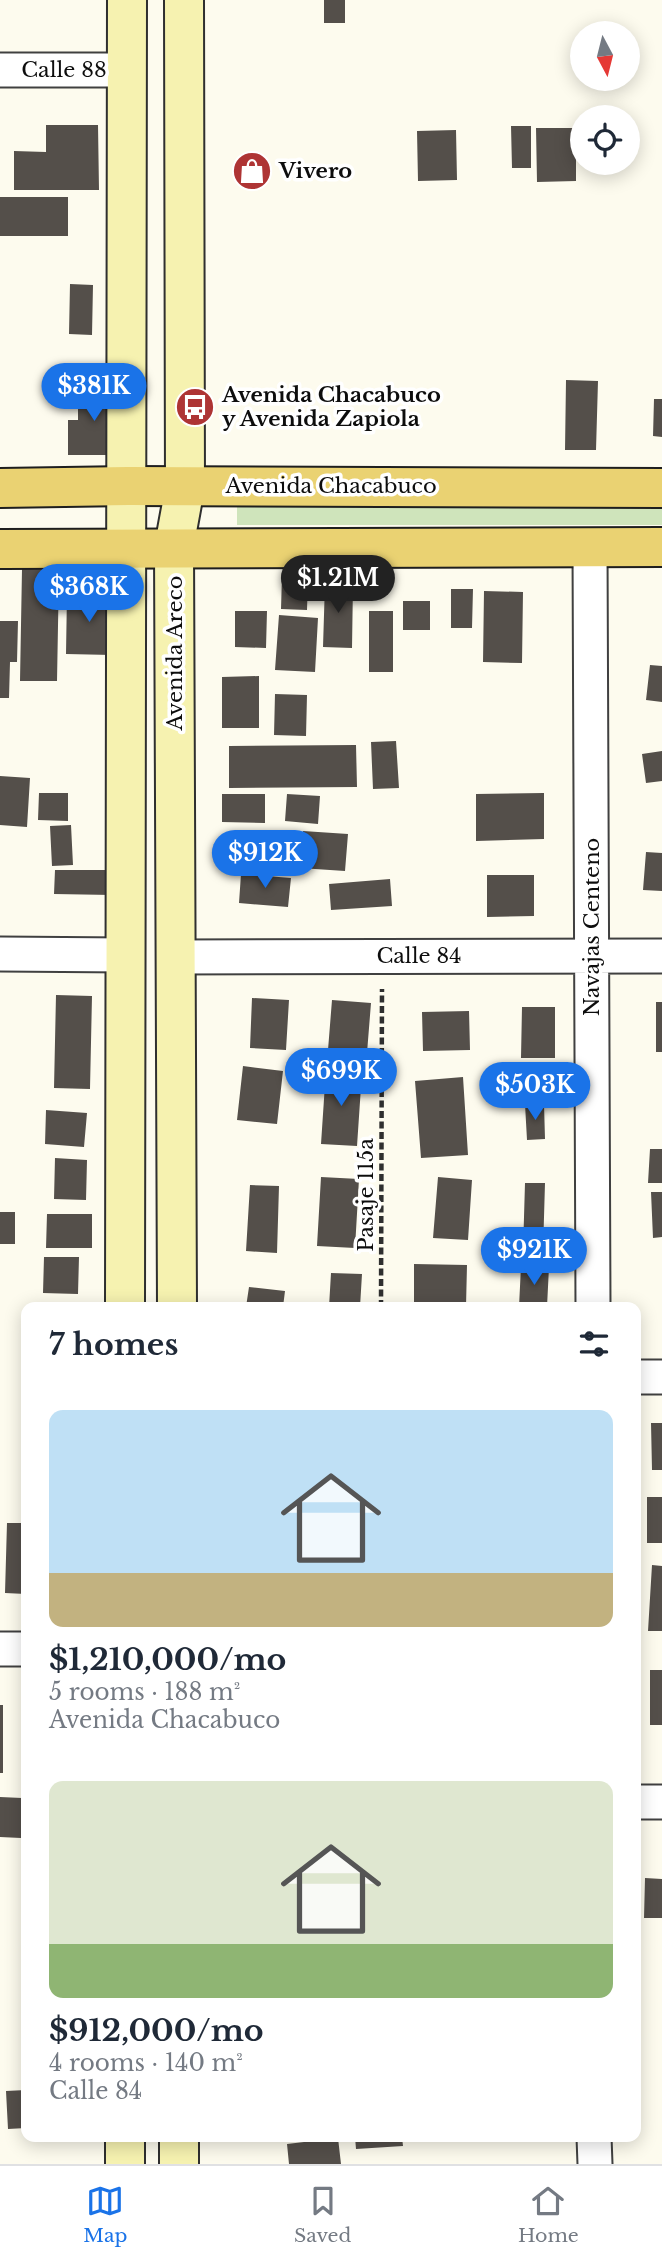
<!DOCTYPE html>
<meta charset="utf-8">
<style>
:root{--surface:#fff;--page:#f6f6f7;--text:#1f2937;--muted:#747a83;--line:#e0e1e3;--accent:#1a73e8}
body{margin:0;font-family:"Libre Baskerville",serif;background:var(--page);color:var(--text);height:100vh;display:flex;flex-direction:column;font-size:26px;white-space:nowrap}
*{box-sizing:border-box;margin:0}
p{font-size:23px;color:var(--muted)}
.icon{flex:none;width:38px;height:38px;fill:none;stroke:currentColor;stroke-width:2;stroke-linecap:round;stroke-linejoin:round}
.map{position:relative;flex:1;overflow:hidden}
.panel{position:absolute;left:21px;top:1302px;width:620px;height:840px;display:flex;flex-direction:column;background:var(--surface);border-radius:14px;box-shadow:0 4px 18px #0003}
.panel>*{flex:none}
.needle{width:46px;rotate:173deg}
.fabs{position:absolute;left:570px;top:21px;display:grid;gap:14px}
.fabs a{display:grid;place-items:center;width:70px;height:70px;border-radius:50%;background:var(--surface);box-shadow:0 4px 18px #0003;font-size:35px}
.price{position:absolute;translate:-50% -60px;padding:0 16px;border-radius:24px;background:var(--accent);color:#fff;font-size:23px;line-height:46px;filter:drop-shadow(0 2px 4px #0008)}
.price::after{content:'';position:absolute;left:50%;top:42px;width:21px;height:16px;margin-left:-10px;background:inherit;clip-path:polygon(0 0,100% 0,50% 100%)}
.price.selected{background:#222;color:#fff}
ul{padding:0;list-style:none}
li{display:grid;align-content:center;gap:14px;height:371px;padding:0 28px}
li span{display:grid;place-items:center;height:217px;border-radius:14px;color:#555}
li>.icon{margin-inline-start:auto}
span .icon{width:126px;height:126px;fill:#fffc;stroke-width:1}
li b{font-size:30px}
h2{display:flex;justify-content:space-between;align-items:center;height:84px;padding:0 28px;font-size:30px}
.tabs{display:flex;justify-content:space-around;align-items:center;height:98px;border-top:2px solid var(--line);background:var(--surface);font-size:19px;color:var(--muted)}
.tabs a{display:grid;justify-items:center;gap:4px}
.tabs .selected{color:var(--accent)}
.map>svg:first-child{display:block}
.green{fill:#cfe4bb}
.building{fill:#544f4a}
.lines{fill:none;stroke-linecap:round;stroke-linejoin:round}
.street-casing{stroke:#404040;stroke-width:37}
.secondary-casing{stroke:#2f2f2f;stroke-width:42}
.primary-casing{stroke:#1e1e1e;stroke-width:42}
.path{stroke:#2f2f2f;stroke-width:4.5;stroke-dasharray:7 3.5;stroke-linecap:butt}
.street{stroke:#fff;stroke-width:33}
.secondary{stroke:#f6f2b0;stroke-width:38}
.primary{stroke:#ead272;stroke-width:38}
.labels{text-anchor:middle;stroke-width:7;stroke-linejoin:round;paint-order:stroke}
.street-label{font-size:21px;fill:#0d0d0d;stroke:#fff}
.poi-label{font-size:21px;font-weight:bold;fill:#0d0d0d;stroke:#fff;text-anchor:start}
</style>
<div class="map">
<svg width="662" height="2164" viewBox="0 0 662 2164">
<rect width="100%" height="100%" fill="#fdfbee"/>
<path class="green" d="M 237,501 L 662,501 L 662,525 L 237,525 Z"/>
<path class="building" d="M 324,0 L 345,0 L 345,23 L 324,23 Z
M 46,125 L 98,125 L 99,190 L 14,190 L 14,151 L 46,152 Z
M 511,126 L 531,126 L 531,168 L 512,168 Z
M 536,128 L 576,128 L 576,181 L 537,182 Z
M 456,130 L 457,180 L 418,181 L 417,131 Z
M 0,197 L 68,197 L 68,236 L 0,236 Z
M 70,284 L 93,285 L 92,335 L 69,334 Z
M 566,380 L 598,381 L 596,450 L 565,450 Z
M 93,384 L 117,384 L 111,455 L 68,455 L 68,420 L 78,420 L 78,403 L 90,403 L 90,392 L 93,392 Z
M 654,399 L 662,399 L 662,437 L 653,436 Z
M 22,569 L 59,570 L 57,681 L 20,681 Z
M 282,576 L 308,577 L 307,610 L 281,609 Z
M 325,583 L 353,583 L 352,648 L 323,647 Z
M 451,589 L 473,589 L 472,628 L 451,628 Z
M 484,591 L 523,592 L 522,663 L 483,662 Z
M 67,593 L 113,594 L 112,655 L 66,654 Z
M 403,601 L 430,601 L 430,630 L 403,630 Z
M 235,611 L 267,611 L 266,648 L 235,647 Z
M 369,611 L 393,611 L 393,672 L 369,672 Z
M 279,615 L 318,618 L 315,672 L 275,670 Z
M 0,621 L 18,621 L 17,662 L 10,662 L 9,698 L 0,698 Z
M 650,665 L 662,666 L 662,702 L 646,700 Z
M 259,676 L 259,728 L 222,728 L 222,677 Z
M 275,694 L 307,695 L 306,736 L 274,735 Z
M 396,741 L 399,788 L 373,789 L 371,742 Z
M 356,745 L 357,787 L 229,788 L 229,746 Z
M 662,751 L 662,781 L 646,783 L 642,754 Z
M 0,776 L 30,778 L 27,827 L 0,825 Z
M 39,793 L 68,793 L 68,821 L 38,820 Z
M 544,793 L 544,839 L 476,841 L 476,794 Z
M 222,794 L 265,794 L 265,823 L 222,822 Z
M 287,794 L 320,796 L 318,824 L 285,821 Z
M 71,825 L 73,865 L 52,866 L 50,826 Z
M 303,831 L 348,834 L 345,871 L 300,868 Z
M 646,852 L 662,853 L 662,891 L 643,890 Z
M 55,870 L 113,870 L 112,895 L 54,894 Z
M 241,874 L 291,878 L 288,907 L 239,903 Z
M 487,875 L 534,875 L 534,916 L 487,917 Z
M 390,879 L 392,906 L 331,910 L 329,884 Z
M 56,995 L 92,996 L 90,1089 L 54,1088 Z
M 252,998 L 289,1000 L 286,1050 L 250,1048 Z
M 332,1000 L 371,1003 L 367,1053 L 328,1050 Z
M 656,1002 L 662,1002 L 662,1052 L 656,1052 Z
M 522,1007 L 555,1007 L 555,1058 L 521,1058 Z
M 469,1011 L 470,1050 L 423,1051 L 422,1012 Z
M 524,1063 L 559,1064 L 559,1094 L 522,1093 Z
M 243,1066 L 283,1071 L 277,1124 L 237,1120 Z
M 326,1069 L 362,1072 L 357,1146 L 321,1144 Z
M 463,1077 L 468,1155 L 421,1158 L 415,1081 Z
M 525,1104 L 544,1104 L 545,1139 L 527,1140 Z
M 46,1110 L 87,1113 L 84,1147 L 45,1144 Z
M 650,1149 L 662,1149 L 662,1183 L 648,1183 Z
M 55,1158 L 87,1160 L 86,1200 L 54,1199 Z
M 321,1177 L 359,1179 L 355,1248 L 317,1246 Z
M 438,1177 L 472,1180 L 468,1240 L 433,1238 Z
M 525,1183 L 545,1183 L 543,1251 L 523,1251 Z
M 250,1185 L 279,1186 L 277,1253 L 246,1251 Z
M 651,1192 L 662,1192 L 662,1237 L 653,1238 Z
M 0,1212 L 15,1212 L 15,1244 L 0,1244 Z
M 47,1214 L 92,1214 L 92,1248 L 46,1248 Z
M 44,1257 L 79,1257 L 78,1294 L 43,1293 Z
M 414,1264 L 467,1265 L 466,1307 L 414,1307 Z
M 521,1266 L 549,1267 L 547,1307 L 519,1307 Z
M 331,1273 L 362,1274 L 360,1307 L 329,1307 Z
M 249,1287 L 285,1291 L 283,1307 L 246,1307 Z
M 651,1423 L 662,1423 L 662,1470 L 652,1470 Z
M 647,1497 L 662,1497 L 662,1543 L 647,1543 Z
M 7,1523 L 26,1523 L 26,1594 L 5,1593 Z
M 652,1565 L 662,1566 L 662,1631 L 648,1631 Z
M 650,1670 L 662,1670 L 662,1725 L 650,1725 Z
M 0,1705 L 3,1705 L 3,1773 L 0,1773 Z
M 0,1797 L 22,1798 L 21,1838 L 0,1837 Z
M 645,1878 L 662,1879 L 662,1918 L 644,1918 Z
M 26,2090 L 26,2128 L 8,2129 L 6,2091 Z
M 355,2137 L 402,2137 L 403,2146 L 356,2149 Z
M 338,2138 L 341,2164 L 289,2164 L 287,2144 Z"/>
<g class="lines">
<g class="street-casing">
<path id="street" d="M 0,70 L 127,70
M 590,547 L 593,1307
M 0,954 L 126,955
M 176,957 L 662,956
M 635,1377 L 662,1377
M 0,1649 L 26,1649
M 635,1802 L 662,1802
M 594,2137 L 595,2164"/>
</g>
<g class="secondary-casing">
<path id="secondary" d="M 125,1307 L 127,0
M 177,1307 L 174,547 L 185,487 L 184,0
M 179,2137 L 179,2164
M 125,2164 L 125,2137"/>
</g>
<g class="primary-casing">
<path id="primary" d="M 0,488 L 128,486 L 662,488
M 0,549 L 662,547"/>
</g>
<path class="path" d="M 381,1307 L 382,989"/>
<use href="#street" class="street"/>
<use href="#secondary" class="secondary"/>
<use href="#primary" class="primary"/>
</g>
<defs>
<g id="shop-disc" transform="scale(2.0125)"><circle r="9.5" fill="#ae3434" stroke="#fff"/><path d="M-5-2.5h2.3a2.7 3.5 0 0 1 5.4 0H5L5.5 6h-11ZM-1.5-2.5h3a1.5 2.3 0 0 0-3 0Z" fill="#fff"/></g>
<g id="bus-disc" transform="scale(2.0125)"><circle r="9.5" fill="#ae3434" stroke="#fff"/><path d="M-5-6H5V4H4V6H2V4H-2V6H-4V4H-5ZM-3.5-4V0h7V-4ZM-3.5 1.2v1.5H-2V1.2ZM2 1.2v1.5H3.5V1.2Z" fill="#fff"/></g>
</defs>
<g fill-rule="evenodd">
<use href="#shop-disc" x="252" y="171"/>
<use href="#bus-disc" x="195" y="407"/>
</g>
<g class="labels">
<g class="street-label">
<text x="64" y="77">Calle 88</text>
<text x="331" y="493">Avenida Chacabuco</text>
<text transform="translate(175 653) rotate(-90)" y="7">Avenida Areco</text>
<text transform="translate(592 927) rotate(-90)" y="7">Navajas Centeno</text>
<text x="419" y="963">Calle 84</text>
<text transform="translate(366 1195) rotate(-90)" y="7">Pasaje 115a</text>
</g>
<g class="poi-label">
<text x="279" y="178">Vivero</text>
<text x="222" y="402">Avenida Chacabuco<tspan x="222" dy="24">y Avenida Zapiola</tspan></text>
</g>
</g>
</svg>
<div class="fabs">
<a><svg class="needle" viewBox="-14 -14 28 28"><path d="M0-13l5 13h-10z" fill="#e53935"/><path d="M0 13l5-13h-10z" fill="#747a83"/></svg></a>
<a><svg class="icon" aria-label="locate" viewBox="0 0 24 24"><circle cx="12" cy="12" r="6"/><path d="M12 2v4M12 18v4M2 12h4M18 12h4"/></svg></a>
</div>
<b class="price" style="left:94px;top:423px">$381K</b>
<b class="price selected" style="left:338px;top:615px">$1.21M</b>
<b class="price" style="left:89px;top:624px">$368K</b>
<b class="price" style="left:265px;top:890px">$912K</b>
<b class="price" style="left:341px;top:1108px">$699K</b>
<b class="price" style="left:535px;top:1122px">$503K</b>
<b class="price" style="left:534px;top:1287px">$921K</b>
<section class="panel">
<h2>7 homes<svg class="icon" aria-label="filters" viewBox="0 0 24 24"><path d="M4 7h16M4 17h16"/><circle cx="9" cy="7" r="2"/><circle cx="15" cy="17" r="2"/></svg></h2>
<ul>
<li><span style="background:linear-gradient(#bfe0f5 75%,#c2b280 0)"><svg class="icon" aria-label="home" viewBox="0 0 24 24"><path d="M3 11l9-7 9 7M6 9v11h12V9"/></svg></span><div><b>$1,210,000/mo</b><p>5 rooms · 188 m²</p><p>Avenida Chacabuco</p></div></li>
<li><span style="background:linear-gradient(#dfe7d0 75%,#8fb573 0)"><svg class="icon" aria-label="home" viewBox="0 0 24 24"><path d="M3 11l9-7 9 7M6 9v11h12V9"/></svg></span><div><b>$912,000/mo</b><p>4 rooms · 140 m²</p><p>Calle 84</p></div></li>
</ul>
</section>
</div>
<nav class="tabs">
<a class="selected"><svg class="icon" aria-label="map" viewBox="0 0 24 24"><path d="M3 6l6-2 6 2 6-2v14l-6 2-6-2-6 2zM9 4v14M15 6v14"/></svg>Map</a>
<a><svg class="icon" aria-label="saved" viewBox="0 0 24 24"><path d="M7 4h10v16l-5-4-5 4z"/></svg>Saved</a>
<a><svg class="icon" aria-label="home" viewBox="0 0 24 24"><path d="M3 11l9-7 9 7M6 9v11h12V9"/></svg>Home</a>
</nav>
